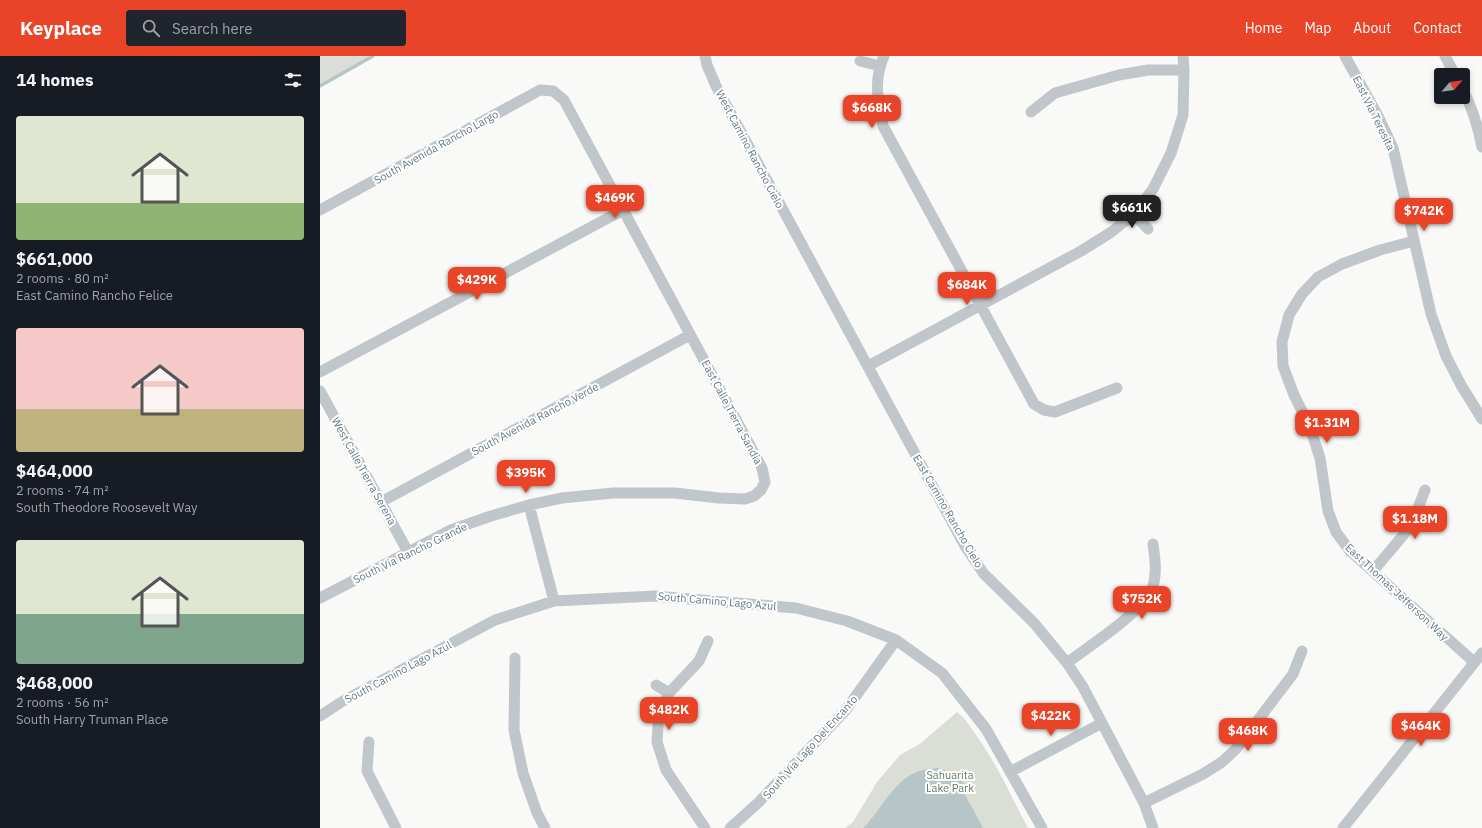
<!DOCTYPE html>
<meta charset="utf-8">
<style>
:root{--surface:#171b24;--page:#20242c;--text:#f1f3f6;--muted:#9ea1a6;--accent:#e94427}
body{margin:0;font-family:"IBM Plex Sans",sans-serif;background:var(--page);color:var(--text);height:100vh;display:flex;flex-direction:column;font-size:15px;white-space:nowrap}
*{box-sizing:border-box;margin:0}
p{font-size:13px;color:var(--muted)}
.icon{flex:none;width:22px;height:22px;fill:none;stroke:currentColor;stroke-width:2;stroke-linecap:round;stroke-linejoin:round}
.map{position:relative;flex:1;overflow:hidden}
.drawer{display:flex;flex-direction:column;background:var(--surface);width:320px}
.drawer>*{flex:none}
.needle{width:26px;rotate:62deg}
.controls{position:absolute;left:1114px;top:12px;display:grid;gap:8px}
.controls a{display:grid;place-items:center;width:36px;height:36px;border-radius:4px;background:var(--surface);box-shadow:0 2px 6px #0003;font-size:20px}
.price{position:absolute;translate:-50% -34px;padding:0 9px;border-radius:8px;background:var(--accent);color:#fff;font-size:13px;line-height:26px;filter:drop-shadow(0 1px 2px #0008)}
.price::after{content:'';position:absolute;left:50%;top:24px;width:12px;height:9px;margin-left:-6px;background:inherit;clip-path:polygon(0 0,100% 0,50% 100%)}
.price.current{background:#222;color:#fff}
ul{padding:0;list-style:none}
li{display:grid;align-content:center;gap:8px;height:212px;padding:0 16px}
li span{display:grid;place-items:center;height:124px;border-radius:4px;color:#555}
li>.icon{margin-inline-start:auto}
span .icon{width:72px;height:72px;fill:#fffc;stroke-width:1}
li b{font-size:17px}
h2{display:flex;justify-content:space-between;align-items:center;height:48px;padding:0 16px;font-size:17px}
header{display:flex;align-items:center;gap:24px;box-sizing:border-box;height:56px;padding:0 20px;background:var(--accent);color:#fff}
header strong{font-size:19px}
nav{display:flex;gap:22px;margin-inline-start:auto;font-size:14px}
.search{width:280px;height:36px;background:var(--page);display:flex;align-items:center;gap:10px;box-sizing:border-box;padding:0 14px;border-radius:4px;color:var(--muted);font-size:15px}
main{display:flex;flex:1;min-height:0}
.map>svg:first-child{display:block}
.green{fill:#daded6}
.water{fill:#b6c6c8}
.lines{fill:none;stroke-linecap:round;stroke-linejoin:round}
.stream{stroke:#b6c6c8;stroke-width:3.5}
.minor{stroke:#c0c6c9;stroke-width:11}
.labels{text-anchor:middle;stroke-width:4;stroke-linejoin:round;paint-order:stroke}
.street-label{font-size:11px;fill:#637883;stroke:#fff}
.park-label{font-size:11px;fill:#697a63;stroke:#fff}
</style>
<header>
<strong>Keyplace</strong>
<div class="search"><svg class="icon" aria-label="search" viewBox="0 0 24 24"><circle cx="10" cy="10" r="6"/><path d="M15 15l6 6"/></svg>Search here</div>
<nav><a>Home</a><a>Map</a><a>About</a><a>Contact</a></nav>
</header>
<main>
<section class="drawer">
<h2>14 homes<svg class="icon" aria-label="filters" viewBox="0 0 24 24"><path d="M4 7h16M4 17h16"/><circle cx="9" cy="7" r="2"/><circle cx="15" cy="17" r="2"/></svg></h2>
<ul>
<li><span style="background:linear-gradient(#dfe7d0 70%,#8fb573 0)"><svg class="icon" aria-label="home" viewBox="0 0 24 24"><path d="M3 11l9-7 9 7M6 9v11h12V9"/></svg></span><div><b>$661,000</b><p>2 rooms · 80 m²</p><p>East Camino Rancho Felice</p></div></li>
<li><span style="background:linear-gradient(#f6c9c9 65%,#c2b280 0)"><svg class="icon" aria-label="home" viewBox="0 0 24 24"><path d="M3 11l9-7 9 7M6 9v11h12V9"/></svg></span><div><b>$464,000</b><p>2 rooms · 74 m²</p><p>South Theodore Roosevelt Way</p></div></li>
<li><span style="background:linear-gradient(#dfe7d0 60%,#7fa58c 0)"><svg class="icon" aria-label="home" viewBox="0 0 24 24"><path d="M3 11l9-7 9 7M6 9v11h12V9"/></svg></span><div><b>$468,000</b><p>2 rooms · 56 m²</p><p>South Harry Truman Place</p></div></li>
</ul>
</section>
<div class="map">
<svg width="1162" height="772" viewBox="0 0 1162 772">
<rect width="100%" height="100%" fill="#f9f9f7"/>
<path class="green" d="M 0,0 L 54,0 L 0,29 Z
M 637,656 C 646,663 652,673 658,682 C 678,710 692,742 708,772 L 525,772 L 533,766 L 557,726 L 580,699 L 601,687 Z"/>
<path class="water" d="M 618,712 L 639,720 L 645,729 L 641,731 L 663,772 L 543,772 C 562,754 575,720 603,714 C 608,713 613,713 618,712 Z"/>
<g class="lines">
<path class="stream" d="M 0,30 L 53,0"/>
<path class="minor" d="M 385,0 L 387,9 L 396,30 L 645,490 L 664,518 L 714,567 L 747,607 L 763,631 L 782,667 L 824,747 L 833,772
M 564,0 C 553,25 558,45 563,70 L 714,348 L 724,354 L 735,356 L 797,332
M 1025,0 L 1059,62 L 1073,92 L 1111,258 L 1126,300 L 1141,329 L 1162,363
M 1125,0 L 1135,19
M 540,5 L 560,10
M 1143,34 C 1152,51 1158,71 1162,91
M 711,56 L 735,37 L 799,19 L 828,14 L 864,14
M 0,154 L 220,34 L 233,35 L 244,44 L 442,412 L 445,426 L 441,434 L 434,440 L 425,443 L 399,442 L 355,437 L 293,437 L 242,442 L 209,449 L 171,460 L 131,474 L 0,542
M 814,158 L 828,173
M 1094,185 L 1060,194 L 1022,208 L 998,221 L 982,238 L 969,259 L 962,286 L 963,310 L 974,339 L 990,371 L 1000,402 L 1008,455 L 1016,476 L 1030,495 L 1154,606
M 548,310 L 761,195 L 790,177 L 814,158 L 833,133 L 851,97 L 863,59 L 864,14 L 863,0
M 0,316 L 303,154
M 0,335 L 88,496
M 61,446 L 370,279
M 209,449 L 234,545
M 1053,515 L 1091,470 L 1105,434
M 195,602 L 194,674 L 203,717 L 217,757 L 225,772
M 747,607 C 769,590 825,555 833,530 C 837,517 835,502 833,488
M 336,629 L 349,637
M 0,660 L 23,645 L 175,564 L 234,545 L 335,540 L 476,552 L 527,565 L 576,584 L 622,617 L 666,673 L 722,772
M 49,686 L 47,715 L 76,772
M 690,716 L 782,667
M 824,747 L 883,718 L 902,706 L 916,693 L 973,618 L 982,595
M 385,772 L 346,714 L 337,686 L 339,656 L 349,637 L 379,605 L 388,585
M 410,772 L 439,746 L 525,655 L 576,584
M 1023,772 L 1162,597"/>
</g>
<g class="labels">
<g class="street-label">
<text transform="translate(1054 57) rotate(64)" y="4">East Via Teresita</text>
<text transform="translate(116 91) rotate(-29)" y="4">South Avenida Rancho Largo</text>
<text transform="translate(430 93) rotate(62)" y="4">West Camino Rancho Cielo</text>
<text transform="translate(412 356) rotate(62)" y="4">East Calle Tierra Sandia</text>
<text transform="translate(215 363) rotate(-28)" y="4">South Avenida Rancho Verde</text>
<text transform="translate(44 415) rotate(61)" y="4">West Calle Tierra Serena</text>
<text transform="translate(628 455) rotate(60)" y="4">East Camino Rancho Cielo</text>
<text transform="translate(90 497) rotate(-26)" y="4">South Via Rancho Grande</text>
<text transform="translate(1077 536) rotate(43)" y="4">East Thomas Jefferson Way</text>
<text transform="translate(397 545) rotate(5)" y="4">South Camino Lago Azul</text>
<text transform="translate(78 616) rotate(-28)" y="4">South Camino Lago Azul</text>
<text transform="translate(490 691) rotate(-48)" y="4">South Via Lago Del Encanto</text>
</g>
<g class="park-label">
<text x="630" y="723">Sahuarita<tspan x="630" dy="13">Lake Park</tspan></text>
</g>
</g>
</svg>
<div class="controls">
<a><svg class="needle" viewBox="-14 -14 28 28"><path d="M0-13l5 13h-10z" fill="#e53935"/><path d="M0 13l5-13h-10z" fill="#9ea1a6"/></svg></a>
</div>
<b class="price" style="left:552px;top:73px">$668K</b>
<b class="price" style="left:295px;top:163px">$469K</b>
<b class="price current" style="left:812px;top:173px">$661K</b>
<b class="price" style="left:1104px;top:176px">$742K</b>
<b class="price" style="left:157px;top:245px">$429K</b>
<b class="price" style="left:647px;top:250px">$684K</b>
<b class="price" style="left:1007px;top:388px">$1.31M</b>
<b class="price" style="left:206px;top:438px">$395K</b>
<b class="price" style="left:1095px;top:484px">$1.18M</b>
<b class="price" style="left:822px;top:564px">$752K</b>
<b class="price" style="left:349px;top:675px">$482K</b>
<b class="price" style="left:731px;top:681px">$422K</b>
<b class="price" style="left:1101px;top:691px">$464K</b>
<b class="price" style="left:928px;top:696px">$468K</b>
</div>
</main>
